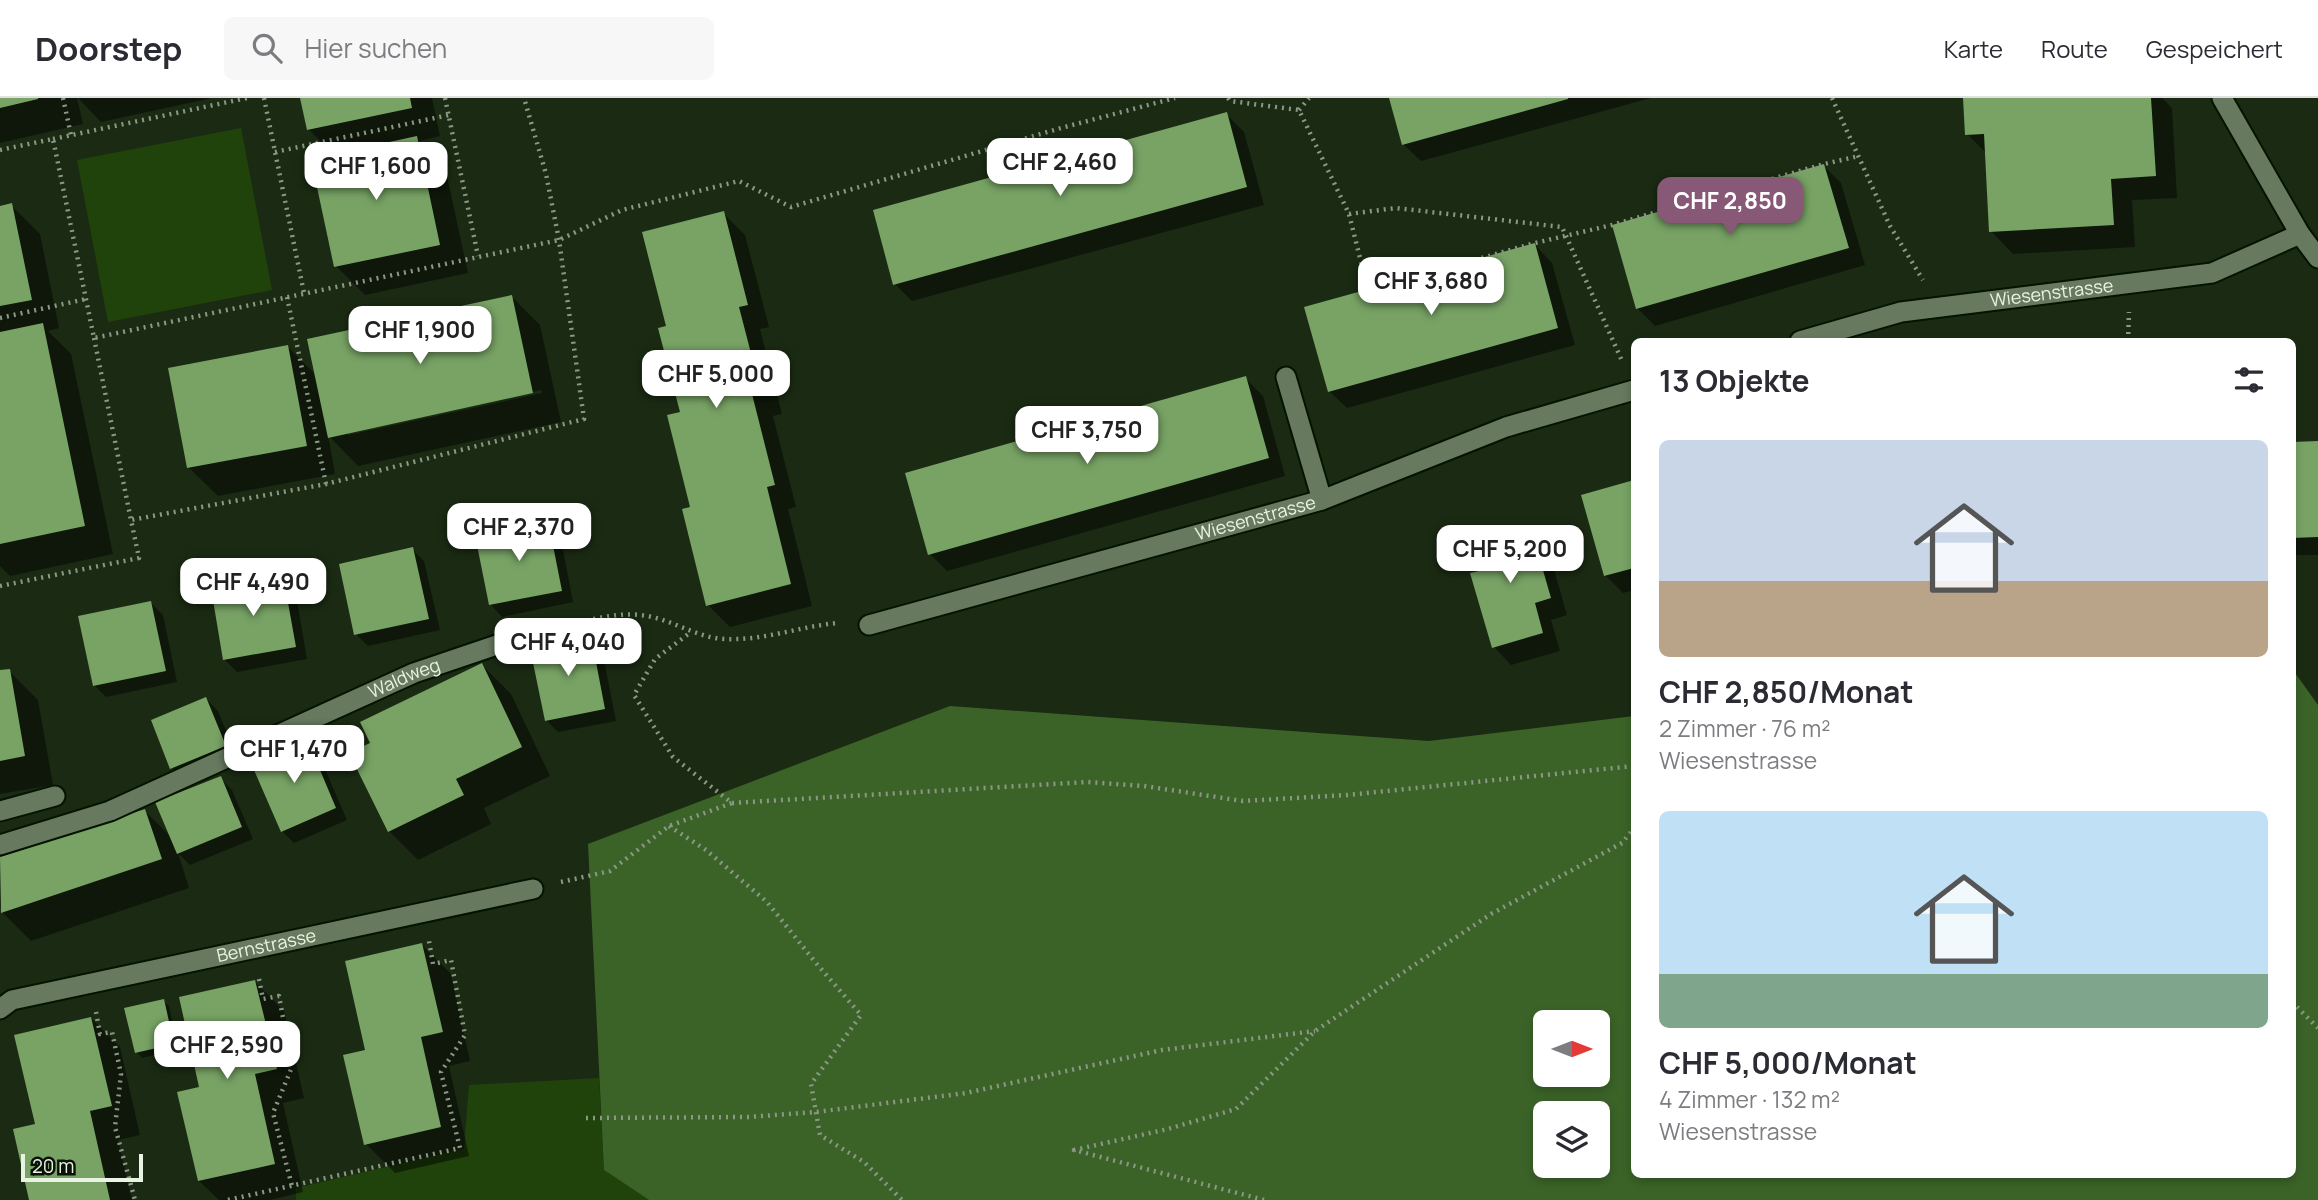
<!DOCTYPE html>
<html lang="de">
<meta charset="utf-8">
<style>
:root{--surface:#fff;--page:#f7f7f7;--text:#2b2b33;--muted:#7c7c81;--line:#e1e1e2;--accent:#885877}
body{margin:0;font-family:Manrope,sans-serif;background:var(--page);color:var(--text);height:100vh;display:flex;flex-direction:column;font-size:26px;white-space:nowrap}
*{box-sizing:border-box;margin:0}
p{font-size:23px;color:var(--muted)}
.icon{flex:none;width:38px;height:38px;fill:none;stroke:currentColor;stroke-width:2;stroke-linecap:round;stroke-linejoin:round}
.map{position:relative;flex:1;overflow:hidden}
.details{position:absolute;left:1631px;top:240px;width:665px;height:840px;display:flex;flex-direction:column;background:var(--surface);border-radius:10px;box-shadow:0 4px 10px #0003}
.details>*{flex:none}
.needle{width:46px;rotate:90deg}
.fabs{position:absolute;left:1533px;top:912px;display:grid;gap:14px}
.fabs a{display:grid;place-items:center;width:77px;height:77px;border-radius:10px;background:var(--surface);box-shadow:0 4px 10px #0003;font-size:35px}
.scale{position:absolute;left:21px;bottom:18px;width:122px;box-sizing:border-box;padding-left:7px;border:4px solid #e8f3e4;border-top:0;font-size:19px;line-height:24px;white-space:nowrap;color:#e8f3e4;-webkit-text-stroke:5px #0a1107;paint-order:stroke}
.price{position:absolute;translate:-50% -60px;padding:0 16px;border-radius:14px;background:#fff;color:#222;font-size:23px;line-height:46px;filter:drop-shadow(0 2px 4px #0008)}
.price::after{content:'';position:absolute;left:50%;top:42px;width:21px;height:16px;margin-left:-10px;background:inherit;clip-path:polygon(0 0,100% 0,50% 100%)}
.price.selected{background:var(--accent);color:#fff}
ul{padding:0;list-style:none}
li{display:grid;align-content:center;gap:14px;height:371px;padding:0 28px}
li span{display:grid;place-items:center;height:217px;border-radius:10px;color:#555}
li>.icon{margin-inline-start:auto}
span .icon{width:126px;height:126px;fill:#fffc;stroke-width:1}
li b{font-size:30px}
h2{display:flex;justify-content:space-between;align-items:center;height:84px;padding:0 28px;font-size:30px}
header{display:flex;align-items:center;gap:42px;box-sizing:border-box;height:98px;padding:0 35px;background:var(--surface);border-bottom:2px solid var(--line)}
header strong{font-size:33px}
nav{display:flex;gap:38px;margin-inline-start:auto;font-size:24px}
.search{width:490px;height:63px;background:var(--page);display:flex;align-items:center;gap:18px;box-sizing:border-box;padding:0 24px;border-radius:10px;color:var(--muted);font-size:26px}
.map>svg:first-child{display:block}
.green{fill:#20430b}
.forest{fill:#3b6328;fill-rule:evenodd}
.shadow{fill:#0007;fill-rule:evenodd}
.building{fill:#78a365}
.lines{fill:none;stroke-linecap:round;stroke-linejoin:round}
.service-casing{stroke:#051301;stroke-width:23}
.minor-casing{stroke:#051301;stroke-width:23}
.path{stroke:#8b9885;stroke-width:4.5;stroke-dasharray:2 5;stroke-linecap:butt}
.service{stroke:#677a5f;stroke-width:19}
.minor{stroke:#677a5f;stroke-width:19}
.labels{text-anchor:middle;stroke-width:7;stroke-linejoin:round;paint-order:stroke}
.street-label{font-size:18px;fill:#e8f3e4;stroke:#0a1107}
</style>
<header>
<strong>Doorstep</strong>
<div class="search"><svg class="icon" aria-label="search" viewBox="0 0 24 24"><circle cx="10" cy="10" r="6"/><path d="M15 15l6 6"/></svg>Hier suchen</div>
<nav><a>Karte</a><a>Route</a><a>Gespeichert</a></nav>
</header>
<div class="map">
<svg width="2318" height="1102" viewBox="0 0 2318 1102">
<rect width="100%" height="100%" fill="#1b2b13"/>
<path class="green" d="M 241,30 L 272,192 L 108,224 L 77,62 Z
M 599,980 L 604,1072 L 649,1102 L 296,1102 L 296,1090 L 464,1051 L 469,987 Z"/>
<path class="forest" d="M 2293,572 L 2318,607 L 2318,1102 L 649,1102 L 604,1072 L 588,746 L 950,608 L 1429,643 L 1634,618 L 1634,1076 L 2292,1076 ZM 1545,924 L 1598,924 L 1598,976 L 1545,976 ZM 1545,1015 L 1598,1015 L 1598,1068 L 1545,1068 Z"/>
<path class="shadow" d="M 0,0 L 77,0 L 83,26 L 0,45 Z
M 78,0 L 212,0 L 101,24 Z
M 302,0 L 432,0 L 440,38 L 419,43 L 445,69 L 468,175 L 365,197 L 336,168 L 335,57 L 308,31 Z
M 1391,0 L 1651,0 L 1421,63 L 1403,46 Z
M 1965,0 L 2162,0 L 2172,10 L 2177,100 L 2132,102 L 2135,149 L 2013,156 L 1991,133 L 1987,56 L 1967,36 Z
M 1226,16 L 1244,34 L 1264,107 L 912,203 L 895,186 Z
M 1824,68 L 1841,85 L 1865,167 L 1655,228 L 1637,210 Z
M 11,107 L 40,136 L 59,230 L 48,233 L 71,256 L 113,456 L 10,478 L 0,468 L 0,109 Z
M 723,115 L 745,137 L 769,229 L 760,231 L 782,316 L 773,318 L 796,409 L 788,411 L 812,508 L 730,529 L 708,507 L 692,410 L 682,315 L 668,229 Z
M 1535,147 L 1552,165 L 1575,247 L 1347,310 L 1329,293 Z
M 512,199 L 540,227 L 561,324 L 358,368 L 328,337 L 335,376 L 218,398 L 189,370 L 288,249 L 316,277 ZM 541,292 L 542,295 L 348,337 L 348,333 Z
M 1245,280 L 1263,298 L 1285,378 L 947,473 L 930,456 Z
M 2318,345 L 2318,457 L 2292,457 L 2292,346 Z
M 1634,384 L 1634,492 L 1623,495 L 1605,477 L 1584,398 Z
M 548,424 L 560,436 L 573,504 L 502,519 L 491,507 Z
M 1529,429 L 1547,447 L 1567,517 L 1551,522 L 1560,553 L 1511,567 L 1494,549 L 1481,474 Z
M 412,451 L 424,463 L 440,532 L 368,548 L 356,536 Z
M 283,479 L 295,491 L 307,561 L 237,574 L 225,562 Z
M 151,505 L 163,517 L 177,584 L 106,599 L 94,587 Z
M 590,540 L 602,552 L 616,623 L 558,634 L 546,622 Z
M 482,567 L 511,596 L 550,678 L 484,710 L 491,726 L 418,762 L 389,733 L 372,646 Z
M 9,573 L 38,602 L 53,687 L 0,696 L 0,574 Z
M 206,601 L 218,613 L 237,660 L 184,682 L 172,670 Z
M 306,643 L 318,655 L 347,722 L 294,745 L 282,733 Z
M 220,680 L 232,692 L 253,741 L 190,767 L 178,755 L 189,790 L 31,843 L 2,814 L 0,807 L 0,761 L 145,713 L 172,740 Z
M 422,847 L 451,876 L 470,963 L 449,968 L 469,1058 L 395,1075 L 366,1046 L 367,953 Z
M 255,884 L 284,913 L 304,1000 L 283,1005 L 303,1094 L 270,1102 L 219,1102 L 199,1083 L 201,990 Z
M 163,903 L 169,908 L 178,951 L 142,960 L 137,954 Z
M 91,920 L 120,949 L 140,1037 L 118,1042 L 132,1102 L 31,1102 L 37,1027 Z"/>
<path class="building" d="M 0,0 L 38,0 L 38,1 L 0,10 Z
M 300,0 L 410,0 L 412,10 L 307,32 Z
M 1389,0 L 1568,0 L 1568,1 L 1402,47 Z
M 1963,0 L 2151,0 L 2156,78 L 2111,81 L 2114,127 L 1989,134 L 1984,36 L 1965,37 Z
M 1227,14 L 1247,89 L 893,187 L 873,112 Z
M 417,38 L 440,147 L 334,169 L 311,61 Z
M 1824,66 L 1849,150 L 1636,211 L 1612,127 Z
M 12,105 L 32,202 L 0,208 L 0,108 Z
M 724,113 L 748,207 L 739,209 L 761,294 L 752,296 L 775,387 L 767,389 L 791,486 L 706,508 L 682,411 L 690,409 L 667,317 L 680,314 L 658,230 L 666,228 L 642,134 Z
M 1535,145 L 1558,230 L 1328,294 L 1304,209 Z
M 512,197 L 533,295 L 328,340 L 307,241 Z
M 43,225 L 85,428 L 0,446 L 0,234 Z
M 288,247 L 307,348 L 187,370 L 168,270 Z
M 1246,278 L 1269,360 L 928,457 L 905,375 Z
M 2318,343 L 2318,439 L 2292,440 L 2292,344 Z
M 1634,382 L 1634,470 L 1604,478 L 1581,397 Z
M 548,422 L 562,493 L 489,507 L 475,437 Z
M 1530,427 L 1551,500 L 1535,505 L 1543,535 L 1492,550 L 1470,475 L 1479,473 L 1471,445 Z
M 413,449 L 429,521 L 354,537 L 339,466 Z
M 283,477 L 296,549 L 223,562 L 211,490 Z
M 151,503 L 166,573 L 93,588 L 78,518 Z
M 591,538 L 605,611 L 545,623 L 530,550 Z
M 482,565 L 522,649 L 456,681 L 464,697 L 388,734 L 349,655 L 370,645 L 360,624 Z
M 10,571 L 25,658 L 0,663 L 0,572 Z
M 206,599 L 226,648 L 170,671 L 151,622 Z
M 307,641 L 336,710 L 281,734 L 251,665 Z
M 221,678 L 242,729 L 177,756 L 155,704 Z
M 145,711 L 162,761 L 1,815 L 0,759 Z
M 422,845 L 443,934 L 421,939 L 441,1029 L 364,1047 L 343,957 L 365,952 L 345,863 Z
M 255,882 L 277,971 L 255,976 L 275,1066 L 198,1083 L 177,994 L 199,989 L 179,899 Z
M 164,901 L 174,946 L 135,955 L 124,910 Z
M 91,919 L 112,1008 L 90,1013 L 110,1102 L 29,1102 L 13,1031 L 35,1026 L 14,937 Z"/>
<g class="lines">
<g class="service-casing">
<path id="service" d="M 1286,279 L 1322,402
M 0,713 L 55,698"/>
</g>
<g class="minor-casing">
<g id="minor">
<path d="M 2222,0 L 2300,136 L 2318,160"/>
<path id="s1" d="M 1800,243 L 1901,214 L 2212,175 L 2300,136"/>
<path id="s2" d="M 869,527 L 1322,402 L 1506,329 L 1634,292"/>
<path id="s3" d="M 0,747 L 110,713 L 414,575 L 538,533"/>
<path id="s4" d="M 0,911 L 12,902 L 533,791"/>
</g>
</g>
<path class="path" d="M 63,0 L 71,37
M 264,0 L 304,195
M 445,0 L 478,158
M 1228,0 L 1230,3 L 1299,12 L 1349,116 L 1368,192 L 1535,145 L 1612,127 L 1824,66 L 1859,58
M 1832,0 L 1890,128 L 1923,182
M 1299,12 L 1309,0
M 53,41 L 247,0
M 0,52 L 53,41 L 94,240 L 559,142 L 622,112 L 739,83 L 791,109 L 1061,30 L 1175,0
M 275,54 L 449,17
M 1349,116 L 1396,110 L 1562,129 L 1623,265
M 287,199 L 326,386
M 0,220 L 86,201
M 94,240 L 131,422
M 2128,243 L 2129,214
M 0,488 L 139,460 L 131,422 L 326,386 L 584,321 L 559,142 L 546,76 L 524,0
M 566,527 C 594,521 624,512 652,519 C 678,525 699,540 725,541 C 763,543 801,528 838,525
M 732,705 L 1087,684 L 1144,688 L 1243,703 L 1347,697 L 1634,668
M 669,728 L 706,752 L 767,804 L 816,865 L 861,917 L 811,986 L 820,1037 L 864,1064 L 902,1102
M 561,784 L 610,773 L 669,728 L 732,705 L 673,659 L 634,597 L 655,561 L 691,534
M 259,881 L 263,901 L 279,898 L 292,969 L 273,1015 L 292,1088
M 2292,904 L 2318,930
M 96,914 L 100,936 L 112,934 L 121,976 L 115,1029 L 135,1102
M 586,1020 L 748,1019 L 816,1014 L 966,995 L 1162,952 L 1315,933
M 228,1102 L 460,1050 L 441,974 L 465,937 L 451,862 L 433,866 L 429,843
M 1264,1102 L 1074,1052 L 1168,1031 L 1236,1011 L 1315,933 L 1491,816 L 1622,745 L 1634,730"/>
<use href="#service" class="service"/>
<use href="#minor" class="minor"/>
</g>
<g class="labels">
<g class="street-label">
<text dy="6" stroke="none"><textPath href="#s1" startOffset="257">Wiesenstrasse</textPath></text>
<text dy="6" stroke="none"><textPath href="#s2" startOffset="401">Wiesenstrasse</textPath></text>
<text dy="6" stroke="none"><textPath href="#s3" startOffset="438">Waldweg</textPath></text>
<text dy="6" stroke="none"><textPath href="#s4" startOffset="275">Bernstrasse</textPath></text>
</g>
</g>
</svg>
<div class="fabs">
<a><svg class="needle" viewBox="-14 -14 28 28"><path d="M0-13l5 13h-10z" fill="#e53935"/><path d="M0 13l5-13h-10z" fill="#7c7c81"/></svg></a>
<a><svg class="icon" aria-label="layers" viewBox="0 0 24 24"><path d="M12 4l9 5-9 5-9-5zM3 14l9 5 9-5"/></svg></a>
</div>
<div class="scale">20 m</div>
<b class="price" style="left:1060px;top:100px">CHF 2,460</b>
<b class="price" style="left:376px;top:104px">CHF 1,600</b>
<b class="price selected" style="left:1730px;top:139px">CHF 2,850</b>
<b class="price" style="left:1431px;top:219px">CHF 3,680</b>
<b class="price" style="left:420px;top:268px">CHF 1,900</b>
<b class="price" style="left:716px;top:312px">CHF 5,000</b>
<b class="price" style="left:1087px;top:368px">CHF 3,750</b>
<b class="price" style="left:519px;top:465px">CHF 2,370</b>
<b class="price" style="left:1510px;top:487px">CHF 5,200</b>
<b class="price" style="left:253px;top:520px">CHF 4,490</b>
<b class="price" style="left:568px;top:580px">CHF 4,040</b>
<b class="price" style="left:294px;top:687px">CHF 1,470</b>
<b class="price" style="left:227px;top:983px">CHF 2,590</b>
<section class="details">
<h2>13 Objekte<svg class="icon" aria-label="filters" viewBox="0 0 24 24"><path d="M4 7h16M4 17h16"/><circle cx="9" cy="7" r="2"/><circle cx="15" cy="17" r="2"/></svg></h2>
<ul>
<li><span style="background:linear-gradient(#c9d6e8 65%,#b9a48a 0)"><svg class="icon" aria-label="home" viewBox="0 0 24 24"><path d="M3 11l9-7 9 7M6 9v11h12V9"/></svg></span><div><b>CHF 2,850/Monat</b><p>2 Zimmer · 76 m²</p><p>Wiesenstrasse</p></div></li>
<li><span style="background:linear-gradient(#bfe0f5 75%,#7fa58c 0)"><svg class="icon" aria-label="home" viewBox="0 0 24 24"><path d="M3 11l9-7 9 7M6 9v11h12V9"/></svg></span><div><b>CHF 5,000/Monat</b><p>4 Zimmer · 132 m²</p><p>Wiesenstrasse</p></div></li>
</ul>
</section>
</div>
